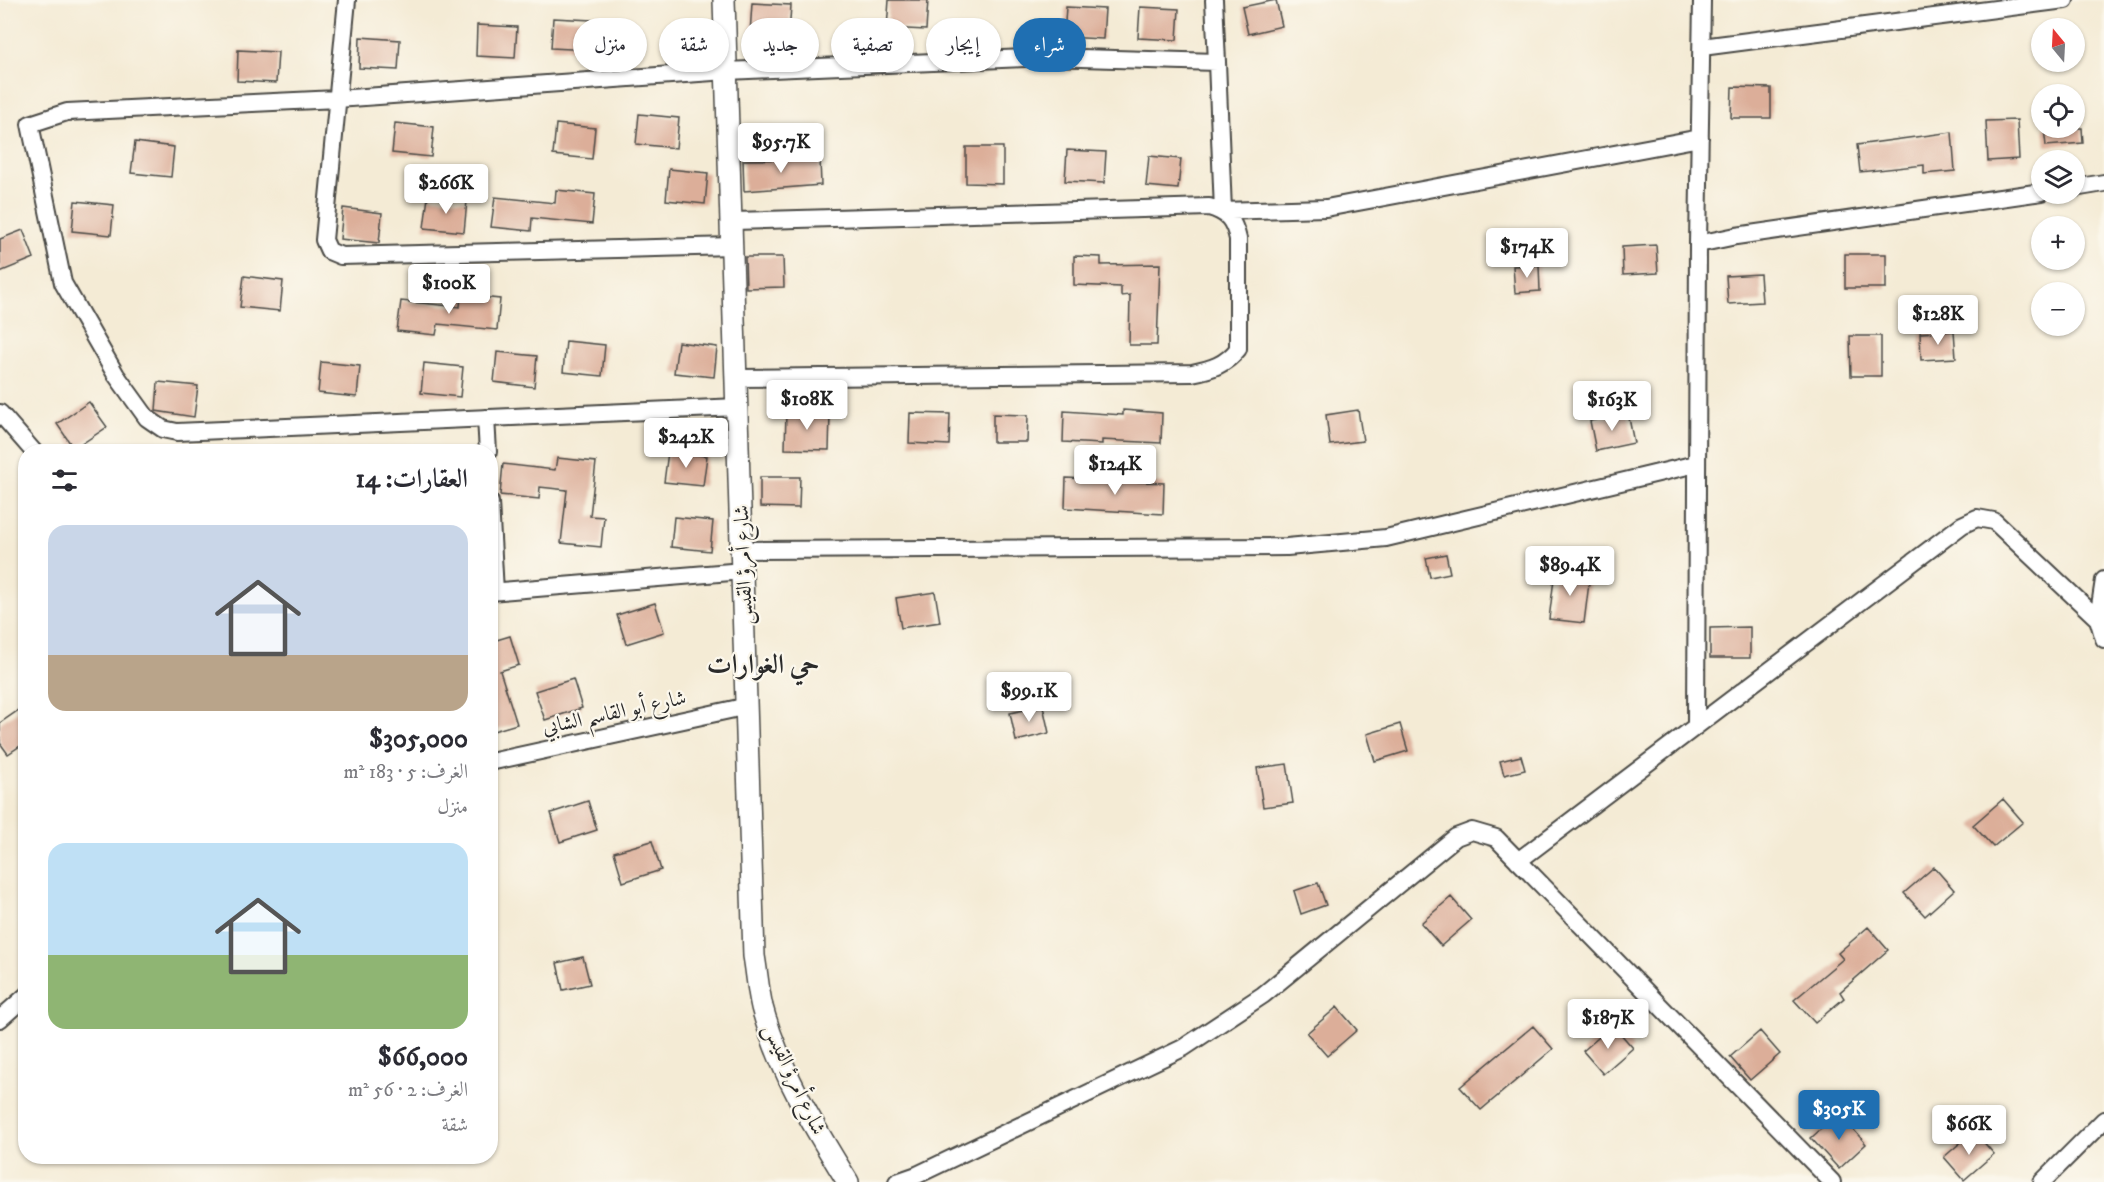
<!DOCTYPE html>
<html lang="ar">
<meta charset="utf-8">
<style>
:root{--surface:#fff;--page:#f2f2f3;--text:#2b2b33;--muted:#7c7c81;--accent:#1f6fb2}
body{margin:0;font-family:"IM FELL DW Pica",Amiri,serif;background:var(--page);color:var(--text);direction:rtl;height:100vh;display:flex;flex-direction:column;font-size:22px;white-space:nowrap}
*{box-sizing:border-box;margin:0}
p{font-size:20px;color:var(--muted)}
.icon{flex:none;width:33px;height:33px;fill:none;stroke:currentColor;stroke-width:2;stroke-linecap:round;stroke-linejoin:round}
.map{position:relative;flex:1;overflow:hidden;direction:ltr}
.sheet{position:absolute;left:18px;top:444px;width:480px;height:720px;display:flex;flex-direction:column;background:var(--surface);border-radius:24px;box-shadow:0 2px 4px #0004;direction:rtl}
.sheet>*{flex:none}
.guide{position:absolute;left:516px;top:18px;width:570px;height:54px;direction:rtl;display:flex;gap:12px}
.needle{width:39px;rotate:342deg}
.controls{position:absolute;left:2031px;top:18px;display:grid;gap:12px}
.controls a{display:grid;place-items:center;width:54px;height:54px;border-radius:50%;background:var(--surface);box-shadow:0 2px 4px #0004;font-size:30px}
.price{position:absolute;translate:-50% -51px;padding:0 14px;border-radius:6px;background:#fff;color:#222;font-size:20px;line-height:39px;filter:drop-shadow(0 2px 3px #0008)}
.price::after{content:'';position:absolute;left:50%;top:36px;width:18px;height:14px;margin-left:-9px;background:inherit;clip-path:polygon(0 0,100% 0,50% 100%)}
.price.current{background:var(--accent);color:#fff}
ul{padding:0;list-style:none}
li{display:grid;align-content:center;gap:12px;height:318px;padding:0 30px}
li span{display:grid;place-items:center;height:186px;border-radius:18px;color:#555}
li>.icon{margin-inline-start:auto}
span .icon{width:108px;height:108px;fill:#fffc;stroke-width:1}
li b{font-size:26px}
h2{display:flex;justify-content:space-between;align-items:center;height:72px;padding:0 30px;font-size:26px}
.chip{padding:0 21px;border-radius:27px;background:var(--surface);box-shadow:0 2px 4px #0004;font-size:21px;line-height:54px}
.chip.current{background:var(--accent);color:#fff}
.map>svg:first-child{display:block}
.building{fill:#dcae99}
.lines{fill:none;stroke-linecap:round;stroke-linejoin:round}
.minor-casing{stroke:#494844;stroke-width:20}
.tertiary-casing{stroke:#494844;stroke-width:24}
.minor{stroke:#fff;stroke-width:16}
.tertiary{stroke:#fff;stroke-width:21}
.labels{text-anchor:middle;stroke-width:4.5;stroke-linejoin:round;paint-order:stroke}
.street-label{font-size:21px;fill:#2b2b2b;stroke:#fbf7ec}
.district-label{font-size:27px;font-weight:bold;fill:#2b2b2b;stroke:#fbf7ec}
</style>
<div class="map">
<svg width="2104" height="1182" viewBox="0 0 2104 1182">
<rect width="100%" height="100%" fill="#fbf7ec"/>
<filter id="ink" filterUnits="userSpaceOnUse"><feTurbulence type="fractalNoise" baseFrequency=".0167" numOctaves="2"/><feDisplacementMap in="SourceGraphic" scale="12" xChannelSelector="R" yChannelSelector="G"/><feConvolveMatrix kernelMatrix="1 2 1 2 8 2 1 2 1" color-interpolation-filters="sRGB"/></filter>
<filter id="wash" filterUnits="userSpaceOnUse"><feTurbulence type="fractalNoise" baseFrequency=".008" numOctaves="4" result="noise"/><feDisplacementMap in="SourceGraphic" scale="24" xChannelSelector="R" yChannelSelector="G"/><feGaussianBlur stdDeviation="1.35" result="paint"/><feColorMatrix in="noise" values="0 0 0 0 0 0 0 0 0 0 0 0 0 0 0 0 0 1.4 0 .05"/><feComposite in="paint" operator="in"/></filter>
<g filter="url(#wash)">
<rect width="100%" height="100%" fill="#f4ebd5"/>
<g id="blocks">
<path class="building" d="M 889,0 L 928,0 L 926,30 L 887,28 Z
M 1276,0 L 1282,26 L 1248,34 L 1242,7 Z
M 752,3 L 791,5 L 789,36 L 750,34 Z
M 1066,7 L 1105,9 L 1103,39 L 1064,37 Z
M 1140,7 L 1179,9 L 1177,40 L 1138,38 Z
M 553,18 L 592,20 L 590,50 L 551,48 Z
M 477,25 L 517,27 L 515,58 L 476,56 Z
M 360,37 L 400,40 L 398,70 L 359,68 Z
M 238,50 L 278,52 L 276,83 L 237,81 Z
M 1732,87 L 1771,88 L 1771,118 L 1731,118 Z
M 639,114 L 679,118 L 676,148 L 636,144 Z
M 2017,120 L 2019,159 L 1988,161 L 1986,121 Z
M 395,123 L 434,127 L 431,157 L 392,153 Z
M 556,124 L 595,128 L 592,159 L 553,155 Z
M 2044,128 L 2082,128 L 2083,143 L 2046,146 Z
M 1952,132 L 1955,171 L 1924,174 L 1924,165 L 1860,172 L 1857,145 Z
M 135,142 L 174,147 L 171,177 L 131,173 Z
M 966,147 L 1003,147 L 1003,184 L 966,183 Z
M 1067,150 L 1106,152 L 1104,183 L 1065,181 Z
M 1149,156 L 1181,159 L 1178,189 L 1146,186 Z
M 820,159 L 821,185 L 744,191 L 743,160 Z
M 669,169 L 708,173 L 705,204 L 666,200 Z
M 556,190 L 595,194 L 592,224 L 532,218 L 531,231 L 491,227 L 495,197 L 555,203 Z
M 428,197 L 467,201 L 464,232 L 424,228 Z
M 75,201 L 114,205 L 111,235 L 72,231 Z
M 343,208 L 382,213 L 379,243 L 340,239 Z
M 23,230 L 34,258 L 0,272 L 0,239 Z
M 1656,245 L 1658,273 L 1623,275 L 1622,247 Z
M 1845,254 L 1886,254 L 1886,288 L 1845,288 Z
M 1074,256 L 1101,257 L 1101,265 L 1160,264 L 1157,345 L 1129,345 L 1130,295 L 1121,296 L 1121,287 L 1074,285 Z
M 745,257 L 783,257 L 784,287 L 746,288 Z
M 1539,265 L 1540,291 L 1515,293 L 1513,266 Z
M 1760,274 L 1762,302 L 1728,304 L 1726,276 Z
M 244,276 L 283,281 L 280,311 L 240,307 Z
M 461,295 L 500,299 L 497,330 L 438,324 L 436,335 L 397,331 L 401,301 L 460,307 Z
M 1954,331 L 1956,358 L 1921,360 L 1920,333 Z
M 1850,336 L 1881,336 L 1881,376 L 1851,376 Z
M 566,341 L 605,345 L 602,376 L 563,372 Z
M 678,342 L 717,347 L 714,377 L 674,373 Z
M 497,352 L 537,356 L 534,387 L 494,382 Z
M 321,362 L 360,366 L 357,397 L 318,393 Z
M 424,363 L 463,367 L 460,397 L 421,393 Z
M 158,382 L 198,386 L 194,417 L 156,411 Z
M 89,402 L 107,427 L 74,449 L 57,424 Z
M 1123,410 L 1162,413 L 1161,443 L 1102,440 L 1102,444 L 1063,442 L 1064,411 L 1123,415 Z
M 1358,410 L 1363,441 L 1330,445 L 1326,415 Z
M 786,413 L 830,414 L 829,450 L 785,449 Z
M 910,413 L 950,414 L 949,445 L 909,443 Z
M 1628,413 L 1634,443 L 1596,451 L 1590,421 Z
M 993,414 L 1028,415 L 1027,442 L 993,442 Z
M 668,452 L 707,456 L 703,486 L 664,482 Z
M 557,458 L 596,462 L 590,516 L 604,517 L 601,547 L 561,543 L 567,490 L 540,487 L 539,499 L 500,495 L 503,464 L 555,470 Z
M 760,477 L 800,477 L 799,508 L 760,507 Z
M 1066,478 L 1164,483 L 1163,514 L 1065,508 Z
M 674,517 L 713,521 L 710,551 L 671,547 Z
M 1446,554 L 1450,573 L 1430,577 L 1426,558 Z
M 1555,571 L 1590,575 L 1584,623 L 1549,619 Z
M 935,592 L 940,622 L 901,628 L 896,598 Z
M 655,603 L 664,632 L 626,644 L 617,615 Z
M 1750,627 L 1750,658 L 1710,658 L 1710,628 Z
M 510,636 L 519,665 L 500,671 L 517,724 L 490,732 L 490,642 Z
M 573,679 L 582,708 L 545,720 L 535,691 Z
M 26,705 L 26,742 L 8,754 L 0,743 L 0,723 Z
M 1043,706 L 1049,733 L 1016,741 L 1010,713 Z
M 1400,724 L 1408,751 L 1375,761 L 1367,734 Z
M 1521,756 L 1525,770 L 1504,775 L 1500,761 Z
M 1287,764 L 1293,803 L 1263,807 L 1257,768 Z
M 2003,799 L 2023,822 L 1993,847 L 1973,825 Z
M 588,801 L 597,830 L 560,842 L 551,813 Z
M 652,841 L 661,870 L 623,882 L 614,852 Z
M 1934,867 L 1954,890 L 1925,916 L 1904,893 Z
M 1318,883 L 1326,905 L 1301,914 L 1294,891 Z
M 1451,897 L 1471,920 L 1441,946 L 1421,923 Z
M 1868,927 L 1888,950 L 1840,992 L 1844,998 L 1815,1023 L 1794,1000 L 1843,959 L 1838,953 Z
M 583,957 L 590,984 L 563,990 L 557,963 Z
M 1337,1007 L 1357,1030 L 1327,1056 L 1307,1033 Z
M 1613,1025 L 1633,1048 L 1603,1074 L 1583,1051 Z
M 1533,1026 L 1553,1049 L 1481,1110 L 1460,1087 Z
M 1760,1031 L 1780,1054 L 1750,1080 L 1730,1057 Z
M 1839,1113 L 1866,1144 L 1839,1169 L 1811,1138 Z
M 1974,1131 L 1994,1154 L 1964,1180 L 1944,1157 Z"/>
</g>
</g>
<g filter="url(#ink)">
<use href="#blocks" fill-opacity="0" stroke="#494844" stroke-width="1.5"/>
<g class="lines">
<g class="minor-casing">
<path id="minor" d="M 347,0 L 324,240 L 329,251 L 341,256 L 733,246
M 1214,0 L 1217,62
M 1702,47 L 2065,0
M 2074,188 L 2104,183
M 733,221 L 1209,207 C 1228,212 1234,221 1238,239 L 1238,349 C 1225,365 1212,369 1192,373 L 737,378
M 1698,244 L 1702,0
M 738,407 L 177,432 L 163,429 L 147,418 L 116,375 L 63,283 L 30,124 L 67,112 L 337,99 L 727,71 L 1047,57 L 1217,62 L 1223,211 L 1326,208 L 1700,138
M 0,413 L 34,452
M 486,418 L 488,452
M 490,502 L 495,592
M 743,550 L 1287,547 L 1386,538 L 1696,464
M 2104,580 L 2098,619 L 2104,639
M 490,592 L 743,571
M 1696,726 L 1698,244 L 1736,236 L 2042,192
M 490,762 L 748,706
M 1518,861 L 1962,525 L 1977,518 L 1994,521 L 2098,619
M 0,1019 L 26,996
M 897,1182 L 917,1175 L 1183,1048 L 1263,995 L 1456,837 L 1472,831 L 1496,838 L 1832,1182
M 2042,1182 L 2104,1120"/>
</g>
<g class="tertiary-casing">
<path id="tertiary" d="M 724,0 L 754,956 C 757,973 758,990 762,1007 C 779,1070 814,1127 848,1182"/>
</g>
<use href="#minor" class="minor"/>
<use href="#tertiary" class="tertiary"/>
</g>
</g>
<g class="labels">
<g class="street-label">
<text transform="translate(743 565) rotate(-92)" y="7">شارع أمرؤ القيس</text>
<text transform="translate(614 712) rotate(-12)" y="7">شارع أبو القاسم الشابي</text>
<text transform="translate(795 1079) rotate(65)" y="7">شارع أمرؤ القيس</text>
</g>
<g class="district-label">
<text x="763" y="673">حي الغوارات</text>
</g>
</g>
</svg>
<div class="controls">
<a><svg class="needle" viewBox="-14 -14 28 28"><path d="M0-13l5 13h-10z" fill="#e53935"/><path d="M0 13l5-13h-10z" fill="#7c7c81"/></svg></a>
<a><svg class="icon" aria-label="locate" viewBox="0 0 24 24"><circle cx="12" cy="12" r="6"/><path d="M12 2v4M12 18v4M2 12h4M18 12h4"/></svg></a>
<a><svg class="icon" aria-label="layers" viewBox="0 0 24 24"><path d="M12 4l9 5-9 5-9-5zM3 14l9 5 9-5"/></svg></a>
<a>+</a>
<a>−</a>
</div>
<b class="price" style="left:781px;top:174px">$95.7K</b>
<b class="price" style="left:446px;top:215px">$266K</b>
<b class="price" style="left:1527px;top:279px">$174K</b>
<b class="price" style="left:449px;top:315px">$100K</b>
<b class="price" style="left:1938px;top:346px">$128K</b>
<b class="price" style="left:807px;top:431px">$108K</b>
<b class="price" style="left:1612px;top:432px">$163K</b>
<b class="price" style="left:686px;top:469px">$242K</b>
<b class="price" style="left:1115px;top:496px">$124K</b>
<b class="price" style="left:1570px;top:597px">$89.4K</b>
<b class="price" style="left:1029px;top:723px">$99.1K</b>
<b class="price" style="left:1608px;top:1050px">$187K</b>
<b class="price current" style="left:1839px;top:1141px">$305K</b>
<b class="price" style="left:1969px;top:1156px">$66K</b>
<div class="guide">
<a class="chip current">شراء</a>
<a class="chip">إيجار</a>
<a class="chip">تصفية</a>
<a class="chip">جديد</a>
<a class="chip">شقة</a>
<a class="chip">منزل</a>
</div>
<section class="sheet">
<h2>العقارات: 14<svg class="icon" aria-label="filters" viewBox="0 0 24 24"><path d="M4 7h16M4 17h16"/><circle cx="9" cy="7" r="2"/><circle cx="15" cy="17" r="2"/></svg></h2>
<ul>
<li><span style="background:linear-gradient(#c9d6e8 70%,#b9a48a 0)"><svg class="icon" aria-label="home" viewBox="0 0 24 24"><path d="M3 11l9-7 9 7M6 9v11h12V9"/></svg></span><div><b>$305,000</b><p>الغرف: 5 · 183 m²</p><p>منزل</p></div></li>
<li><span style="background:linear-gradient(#bfe0f5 60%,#8fb573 0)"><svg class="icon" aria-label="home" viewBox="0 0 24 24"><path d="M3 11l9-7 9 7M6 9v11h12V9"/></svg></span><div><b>$66,000</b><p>الغرف: 2 · 56 m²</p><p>شقة</p></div></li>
</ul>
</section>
</div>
